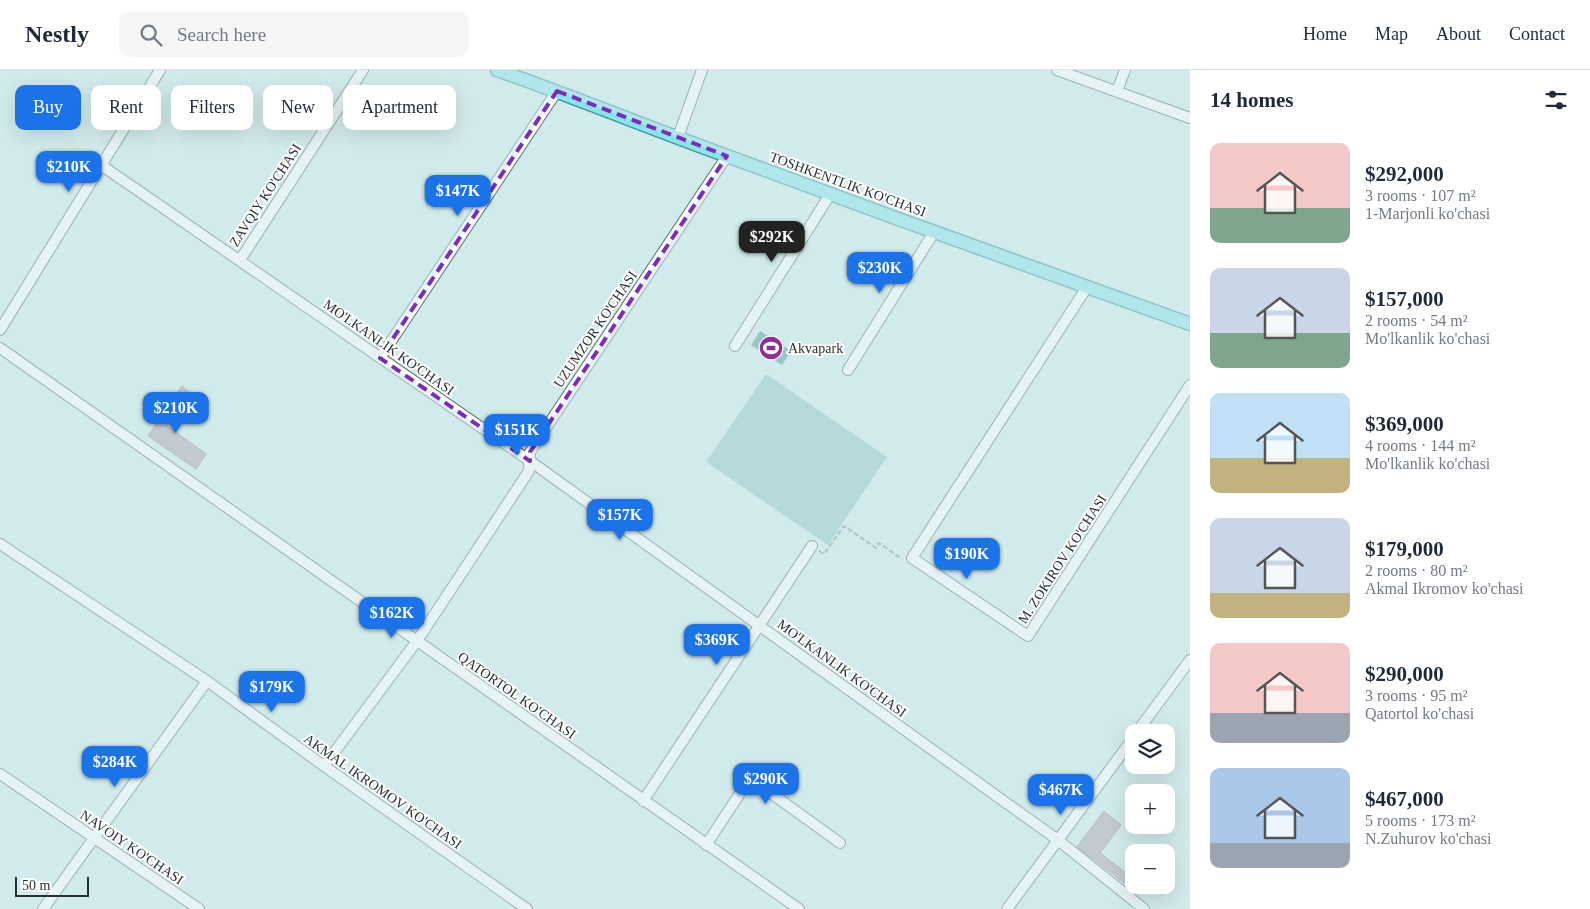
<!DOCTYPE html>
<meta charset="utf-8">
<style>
:root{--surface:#fff;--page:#f6f6f7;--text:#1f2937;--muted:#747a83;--line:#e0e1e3;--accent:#1a73e8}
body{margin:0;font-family:Georgia,serif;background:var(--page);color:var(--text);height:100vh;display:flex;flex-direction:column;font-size:19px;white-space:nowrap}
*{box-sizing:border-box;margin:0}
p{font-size:16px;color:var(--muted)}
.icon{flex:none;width:28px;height:28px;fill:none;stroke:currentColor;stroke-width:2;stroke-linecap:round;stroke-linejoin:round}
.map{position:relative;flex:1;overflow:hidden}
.side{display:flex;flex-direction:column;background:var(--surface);width:400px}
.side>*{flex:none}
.banner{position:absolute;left:15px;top:15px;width:475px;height:45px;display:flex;gap:10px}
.buttons{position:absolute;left:1125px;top:654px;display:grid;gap:10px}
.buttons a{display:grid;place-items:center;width:50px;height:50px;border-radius:10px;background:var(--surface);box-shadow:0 5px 20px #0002;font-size:25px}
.scale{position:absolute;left:15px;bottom:12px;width:74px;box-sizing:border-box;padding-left:5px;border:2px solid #283132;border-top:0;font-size:14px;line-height:18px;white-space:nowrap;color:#283132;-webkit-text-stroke:4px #fff;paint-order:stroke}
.price{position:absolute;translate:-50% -42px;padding:0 11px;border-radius:10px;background:var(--accent);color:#fff;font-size:16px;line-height:32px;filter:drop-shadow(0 1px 2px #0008)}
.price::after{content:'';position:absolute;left:50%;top:30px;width:15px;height:11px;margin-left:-8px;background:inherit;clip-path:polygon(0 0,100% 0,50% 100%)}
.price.selected{background:#222;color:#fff}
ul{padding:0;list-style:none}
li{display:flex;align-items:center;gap:15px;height:125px;padding:0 20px}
li span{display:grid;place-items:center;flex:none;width:140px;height:100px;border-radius:10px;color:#555}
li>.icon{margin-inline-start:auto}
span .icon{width:60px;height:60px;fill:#fffc;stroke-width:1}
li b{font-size:21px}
h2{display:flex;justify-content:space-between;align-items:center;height:60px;padding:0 20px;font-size:21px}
.tag{padding:0 18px;border-radius:10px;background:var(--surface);box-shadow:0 5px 20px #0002;font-size:18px;line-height:45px}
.tag.selected{background:var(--accent);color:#fff}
header{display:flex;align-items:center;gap:30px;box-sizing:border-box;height:70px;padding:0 25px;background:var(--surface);border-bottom:1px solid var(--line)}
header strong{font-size:24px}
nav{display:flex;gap:28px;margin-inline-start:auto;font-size:18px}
.search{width:350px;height:45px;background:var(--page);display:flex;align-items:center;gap:12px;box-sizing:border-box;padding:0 18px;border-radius:10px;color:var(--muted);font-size:19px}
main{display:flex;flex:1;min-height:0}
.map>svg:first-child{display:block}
.green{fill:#94c8ca}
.water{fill:#569c9f}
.building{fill:#b0a3b2;stroke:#938795}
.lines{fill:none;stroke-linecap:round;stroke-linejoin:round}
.minor-casing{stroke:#5a7071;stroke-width:12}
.major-casing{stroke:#369a9f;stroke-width:15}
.path{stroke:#829495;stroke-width:2;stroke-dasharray:5 2.5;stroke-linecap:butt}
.minor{stroke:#fff;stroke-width:10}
.major{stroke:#8be4e8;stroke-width:12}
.marked{fill:none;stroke:#7b2cbf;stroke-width:4;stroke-dasharray:10 6;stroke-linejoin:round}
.labels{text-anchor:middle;stroke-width:4;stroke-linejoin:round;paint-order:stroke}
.street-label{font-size:14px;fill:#283132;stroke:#fff}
.poi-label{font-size:14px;fill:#283132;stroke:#fff;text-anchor:start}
</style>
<header>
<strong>Nestly</strong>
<div class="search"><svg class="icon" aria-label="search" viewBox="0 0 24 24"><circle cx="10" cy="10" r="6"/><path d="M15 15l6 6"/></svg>Search here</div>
<nav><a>Home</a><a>Map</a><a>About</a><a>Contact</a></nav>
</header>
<main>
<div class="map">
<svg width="1190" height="839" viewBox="0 0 1190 839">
<rect width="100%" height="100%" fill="#d1eaeb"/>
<path class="green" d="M 766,304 L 887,387 L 828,475 L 706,392 Z"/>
<path class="water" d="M 760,261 L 791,281 L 782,295 L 751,275 Z"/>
<path class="building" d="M 182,316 L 189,322 L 167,356 L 206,384 L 196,399 L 148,366 Z
M 1104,741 L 1121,755 L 1100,783 L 1134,809 L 1134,815 L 1146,815 L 1139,824 L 1077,777 Z"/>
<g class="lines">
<g class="minor-casing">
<path id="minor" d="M 1057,0 L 1190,48
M 1117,21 L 1125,0
M 678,67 L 702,0
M 101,95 L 530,391 L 1058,770 L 1144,839
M 240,190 L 363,0
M 1087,217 L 912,488 L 1028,566 L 1190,315
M 0,260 L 160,0
M 735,276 L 831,123
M 0,278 L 799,839
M 380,288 L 557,21
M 848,300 L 934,162
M 0,474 L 207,611 L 324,696 L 527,839
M 1137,662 L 1190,590
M 324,696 L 417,571 L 529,401 L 530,382 L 727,86
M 0,704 L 199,839
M 643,731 L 812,476
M 706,775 L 750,708 L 840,773
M 43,839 L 207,611
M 1007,839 L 1134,667"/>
</g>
<g class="major-casing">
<path id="major" d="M 497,0 C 574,27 650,58 727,86 C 881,143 1035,199 1190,254"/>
</g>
<path class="path" d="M 819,481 L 824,484 L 844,456 L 876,478 L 879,473 L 902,489"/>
<use href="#minor" class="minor"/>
<use href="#major" class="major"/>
</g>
<path d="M0 0H1190V839H0ZM 557,21 L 727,86 L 530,382 L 530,391 L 380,288 Z" fill="#d1eaeb" fill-opacity=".55" fill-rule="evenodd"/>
<path class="marked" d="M 557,21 L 727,86 L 530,382 L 530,391 L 380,288 Z"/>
<defs>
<g id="stadium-disc" transform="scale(1.25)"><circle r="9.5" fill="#8c2f99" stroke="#fff"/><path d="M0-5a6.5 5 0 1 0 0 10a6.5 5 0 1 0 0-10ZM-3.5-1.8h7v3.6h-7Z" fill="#fff"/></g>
</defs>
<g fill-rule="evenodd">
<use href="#stadium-disc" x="771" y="278"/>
</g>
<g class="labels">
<g class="street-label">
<text transform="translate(848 114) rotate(20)" y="5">TOSHKENTLIK KO'CHASI</text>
<text transform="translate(265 125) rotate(-57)" y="5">ZAVQIY KO'CHASI</text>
<text transform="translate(595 259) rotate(-56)" y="5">UZUMZOR KO'CHASI</text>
<text transform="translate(389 277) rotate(35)" y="5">MO'LKANLIK KO'CHASI</text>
<text transform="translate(1062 489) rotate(-57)" y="5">M. ZOKIROV KO'CHASI</text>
<text transform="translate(842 598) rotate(36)" y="5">MO'LKANLIK KO'CHASI</text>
<text transform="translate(517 625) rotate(35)" y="5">QATORTOL KO'CHASI</text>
<text transform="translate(383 721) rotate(35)" y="5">AKMAL IKROMOV KO'CHASI</text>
<text transform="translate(132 777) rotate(34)" y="5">NAVOIY KO'CHASI</text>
</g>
<g class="poi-label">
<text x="788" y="283">Akvapark</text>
</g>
</g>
</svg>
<div class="buttons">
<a><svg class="icon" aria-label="layers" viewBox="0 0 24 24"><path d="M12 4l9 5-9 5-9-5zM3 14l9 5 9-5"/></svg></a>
<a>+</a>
<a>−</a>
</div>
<div class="scale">50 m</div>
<b class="price" style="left:69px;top:123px">$210K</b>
<b class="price" style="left:458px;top:147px">$147K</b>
<b class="price selected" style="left:772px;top:193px">$292K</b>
<b class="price" style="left:880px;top:224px">$230K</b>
<b class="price" style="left:176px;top:364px">$210K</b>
<b class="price" style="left:517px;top:386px">$151K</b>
<b class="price" style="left:620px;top:471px">$157K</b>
<b class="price" style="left:967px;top:510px">$190K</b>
<b class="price" style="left:392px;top:569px">$162K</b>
<b class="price" style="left:717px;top:596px">$369K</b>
<b class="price" style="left:272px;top:643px">$179K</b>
<b class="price" style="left:115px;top:718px">$284K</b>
<b class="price" style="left:766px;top:735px">$290K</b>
<b class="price" style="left:1061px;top:746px">$467K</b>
<div class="banner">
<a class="tag selected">Buy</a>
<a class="tag">Rent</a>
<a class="tag">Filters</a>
<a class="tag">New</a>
<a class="tag">Apartment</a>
</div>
</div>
<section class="side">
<h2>14 homes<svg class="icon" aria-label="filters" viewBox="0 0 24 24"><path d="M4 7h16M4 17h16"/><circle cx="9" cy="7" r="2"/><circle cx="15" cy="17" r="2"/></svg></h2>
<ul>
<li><span style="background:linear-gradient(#f6c9c9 65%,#7fa58c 0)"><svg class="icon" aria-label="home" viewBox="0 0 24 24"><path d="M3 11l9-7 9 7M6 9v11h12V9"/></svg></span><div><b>$292,000</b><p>3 rooms · 107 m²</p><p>1-Marjonli ko'chasi</p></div></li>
<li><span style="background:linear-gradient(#c9d6e8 65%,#7fa58c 0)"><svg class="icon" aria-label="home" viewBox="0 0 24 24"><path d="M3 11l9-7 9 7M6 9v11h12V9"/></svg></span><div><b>$157,000</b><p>2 rooms · 54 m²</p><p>Mo'lkanlik ko'chasi</p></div></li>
<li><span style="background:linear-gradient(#bfe0f5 65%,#c2b280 0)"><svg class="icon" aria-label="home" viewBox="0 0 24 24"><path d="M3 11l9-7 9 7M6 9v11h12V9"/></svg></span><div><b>$369,000</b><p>4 rooms · 144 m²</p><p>Mo'lkanlik ko'chasi</p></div></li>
<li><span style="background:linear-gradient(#c9d6e8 75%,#c2b280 0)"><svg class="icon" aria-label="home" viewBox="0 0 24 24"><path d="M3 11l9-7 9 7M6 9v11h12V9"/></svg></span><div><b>$179,000</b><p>2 rooms · 80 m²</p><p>Akmal Ikromov ko'chasi</p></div></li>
<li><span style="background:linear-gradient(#f6c9c9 70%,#9aa5b1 0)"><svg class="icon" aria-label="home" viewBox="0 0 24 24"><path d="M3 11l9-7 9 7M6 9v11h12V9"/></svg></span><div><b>$290,000</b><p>3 rooms · 95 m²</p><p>Qatortol ko'chasi</p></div></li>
<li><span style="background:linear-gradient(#a9c7e8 75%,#9aa5b1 0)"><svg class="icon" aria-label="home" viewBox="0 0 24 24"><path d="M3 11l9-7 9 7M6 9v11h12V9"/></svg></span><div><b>$467,000</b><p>5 rooms · 173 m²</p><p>N.Zuhurov ko'chasi</p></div></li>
</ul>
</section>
</main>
